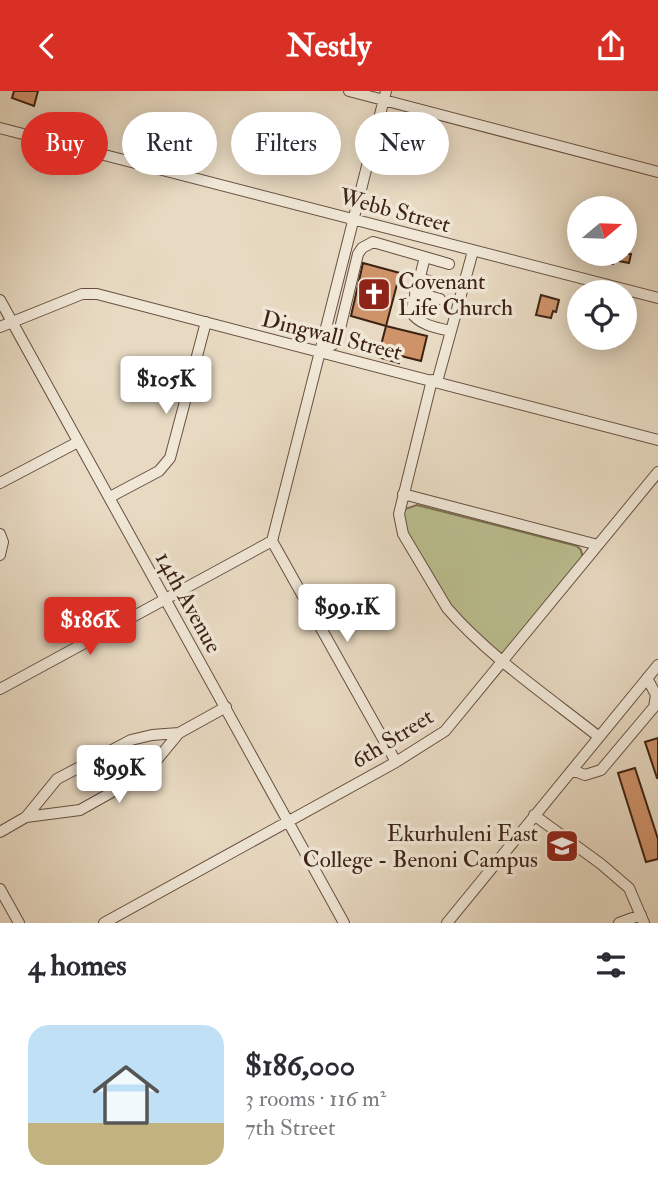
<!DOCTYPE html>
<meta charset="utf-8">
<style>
:root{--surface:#fff;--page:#f7f7f7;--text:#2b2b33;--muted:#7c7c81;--line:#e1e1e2;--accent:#d93025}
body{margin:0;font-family:"IM FELL Double Pica",serif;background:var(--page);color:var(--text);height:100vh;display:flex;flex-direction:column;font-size:26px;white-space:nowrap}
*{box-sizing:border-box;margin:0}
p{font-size:23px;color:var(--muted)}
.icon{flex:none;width:38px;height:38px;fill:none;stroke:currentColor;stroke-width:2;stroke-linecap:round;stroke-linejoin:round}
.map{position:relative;height:832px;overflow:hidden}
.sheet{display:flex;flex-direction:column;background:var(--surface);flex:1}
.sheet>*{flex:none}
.top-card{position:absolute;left:21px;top:21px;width:616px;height:63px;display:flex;gap:14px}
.needle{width:46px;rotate:71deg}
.tools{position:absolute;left:567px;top:105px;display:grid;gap:14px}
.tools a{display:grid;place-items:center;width:70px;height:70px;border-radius:50%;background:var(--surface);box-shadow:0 4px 18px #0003;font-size:35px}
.price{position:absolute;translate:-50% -60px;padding:0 16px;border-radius:7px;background:#fff;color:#222;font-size:23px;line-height:46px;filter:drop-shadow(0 2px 4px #0008)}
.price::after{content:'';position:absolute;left:50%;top:42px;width:21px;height:16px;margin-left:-10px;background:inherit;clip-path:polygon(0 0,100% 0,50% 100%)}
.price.selected{background:var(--accent);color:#fff}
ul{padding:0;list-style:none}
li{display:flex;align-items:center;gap:21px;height:175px;padding:0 28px}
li+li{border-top:2px solid var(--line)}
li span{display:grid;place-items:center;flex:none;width:196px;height:140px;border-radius:21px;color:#555}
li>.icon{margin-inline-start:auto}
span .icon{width:84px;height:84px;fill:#fffc;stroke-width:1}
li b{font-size:30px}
h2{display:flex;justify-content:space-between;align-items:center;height:84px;padding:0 28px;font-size:30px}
.chip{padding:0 24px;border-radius:32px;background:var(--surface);box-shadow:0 4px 18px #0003;font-size:24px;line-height:63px}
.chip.selected{background:var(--accent);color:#fff}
header{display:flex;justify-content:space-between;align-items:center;height:91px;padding:0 28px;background:var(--accent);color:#fff;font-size:32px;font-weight:800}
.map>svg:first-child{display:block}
.green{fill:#babe90;stroke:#7c7052;stroke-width:2}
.building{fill:#cf936a;stroke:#3d2214;stroke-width:2}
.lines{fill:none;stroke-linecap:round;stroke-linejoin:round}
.minor-casing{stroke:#685040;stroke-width:12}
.minor{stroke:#f0e7d7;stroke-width:10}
.labels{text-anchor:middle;stroke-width:7;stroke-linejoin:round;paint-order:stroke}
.street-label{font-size:23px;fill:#3d2214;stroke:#f0e7d7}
.poi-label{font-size:23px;fill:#3d2214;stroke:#f0e7d7;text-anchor:start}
</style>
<header><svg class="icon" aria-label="back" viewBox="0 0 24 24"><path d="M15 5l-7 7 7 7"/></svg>Nestly<svg class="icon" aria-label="share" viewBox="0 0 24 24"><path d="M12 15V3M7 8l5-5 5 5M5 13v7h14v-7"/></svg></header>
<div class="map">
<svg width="658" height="832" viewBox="0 0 658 832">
<rect width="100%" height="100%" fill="#e8dac2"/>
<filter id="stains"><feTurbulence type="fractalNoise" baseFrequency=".00286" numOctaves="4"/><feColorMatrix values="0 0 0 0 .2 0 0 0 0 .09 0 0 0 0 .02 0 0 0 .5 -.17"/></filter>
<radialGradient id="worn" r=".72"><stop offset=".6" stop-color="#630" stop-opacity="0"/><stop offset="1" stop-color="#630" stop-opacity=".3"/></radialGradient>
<path class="green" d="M 417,414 L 577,455 L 581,459 L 583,468 L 504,562 L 499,562 L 455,523 L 408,443 L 402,429 L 405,418 Z"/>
<path class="building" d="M 14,0 L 38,0 L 34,15 L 12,7 Z
M 598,163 L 631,163 L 629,172 L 614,169 L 613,173 L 606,172 L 607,167 L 598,165 Z
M 363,172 L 400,182 L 386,235 L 351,225 Z
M 541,204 L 559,209 L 556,221 L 553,220 L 551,227 L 536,224 Z
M 386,235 L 427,245 L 421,270 L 401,265 L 399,272 L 378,266 Z
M 658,647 L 658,687 L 657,687 L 645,651 Z
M 635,677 L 658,748 L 658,768 L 646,771 L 618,682 Z"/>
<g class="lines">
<g class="minor-casing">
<path id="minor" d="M 349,0 L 658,81
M 0,37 L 658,207
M 425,166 L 449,173
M 419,187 L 443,194
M 415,201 L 440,208
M 0,209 L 344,832
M 0,236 L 82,203 L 97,203 L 658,349
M 322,253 L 332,254 L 337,250 L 358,163 L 362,157 L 373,151 L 425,166 L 411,221 C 419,234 437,237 451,240
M 432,289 L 399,423 L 403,443 L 447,517 C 487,564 550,607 599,646
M 437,291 L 473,160
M 0,392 L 78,351
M 403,403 L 598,454
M 110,406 L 159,380 L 170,367 L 206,231
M 0,443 L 3,451 L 0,464
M 272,450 L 396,671
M 0,598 L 272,450 L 386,0
M 572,679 L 585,684 L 601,679 L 654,616 L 656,604 L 647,587
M 534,724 L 601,773 L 629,797 L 644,832
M 26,726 L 57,688 L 131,649 L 152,644 L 179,642
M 0,741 L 26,726 L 80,719 L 146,682 L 179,642 L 226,616
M 0,798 L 19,832
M 104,832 L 396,671 L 445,640 L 658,381
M 447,832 L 658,574
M 619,832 L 641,824"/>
</g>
<use href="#minor" class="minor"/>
</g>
<defs>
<g id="church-square" transform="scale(1.75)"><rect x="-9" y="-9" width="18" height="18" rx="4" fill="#8f2418" stroke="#f0e7d7"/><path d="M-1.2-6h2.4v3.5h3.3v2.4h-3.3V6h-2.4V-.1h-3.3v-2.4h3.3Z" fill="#fff"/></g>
<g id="university-square" transform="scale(1.75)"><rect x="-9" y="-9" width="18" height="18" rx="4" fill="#8f2418" stroke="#f0e7d7"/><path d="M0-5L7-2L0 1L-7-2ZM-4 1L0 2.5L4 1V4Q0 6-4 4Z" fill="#fff"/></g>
</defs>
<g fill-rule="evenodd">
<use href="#church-square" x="374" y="203"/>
<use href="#university-square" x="562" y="755"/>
</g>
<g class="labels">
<g class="street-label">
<text transform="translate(395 119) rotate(15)" y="8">Webb Street</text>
<text transform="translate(332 244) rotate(14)" y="8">Dingwall Street</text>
<text transform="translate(189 511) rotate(61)" y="8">14th Avenue</text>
<text transform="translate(392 647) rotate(-32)" y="8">6th Street</text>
</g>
<g class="poi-label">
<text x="398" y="198">Covenant<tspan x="398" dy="26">Life Church</tspan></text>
<text x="538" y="750" text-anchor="end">Ekurhuleni East<tspan x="538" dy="26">College - Benoni Campus</tspan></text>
</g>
</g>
<rect width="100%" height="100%" filter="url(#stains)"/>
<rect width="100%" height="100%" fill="url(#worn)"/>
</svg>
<div class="tools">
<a><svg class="needle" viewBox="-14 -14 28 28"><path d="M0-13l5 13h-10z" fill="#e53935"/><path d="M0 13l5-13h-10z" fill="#7c7c81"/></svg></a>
<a><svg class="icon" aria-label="locate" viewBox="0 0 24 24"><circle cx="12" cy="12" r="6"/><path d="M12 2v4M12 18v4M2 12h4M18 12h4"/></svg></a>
</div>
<b class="price" style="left:166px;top:325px">$105K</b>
<b class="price" style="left:347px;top:553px">$99.1K</b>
<b class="price selected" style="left:90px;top:566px">$186K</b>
<b class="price" style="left:119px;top:714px">$99K</b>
<div class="top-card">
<a class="chip selected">Buy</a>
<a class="chip">Rent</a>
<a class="chip">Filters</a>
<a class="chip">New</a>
</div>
</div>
<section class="sheet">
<h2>4 homes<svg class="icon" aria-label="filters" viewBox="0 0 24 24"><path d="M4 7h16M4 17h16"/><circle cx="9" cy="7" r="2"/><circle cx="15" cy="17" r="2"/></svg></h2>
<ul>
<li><span style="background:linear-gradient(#bfe0f5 70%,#c2b280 0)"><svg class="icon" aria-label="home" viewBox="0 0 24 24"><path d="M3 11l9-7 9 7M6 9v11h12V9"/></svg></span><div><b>$186,000</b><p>3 rooms · 116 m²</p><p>7th Street</p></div></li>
</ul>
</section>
